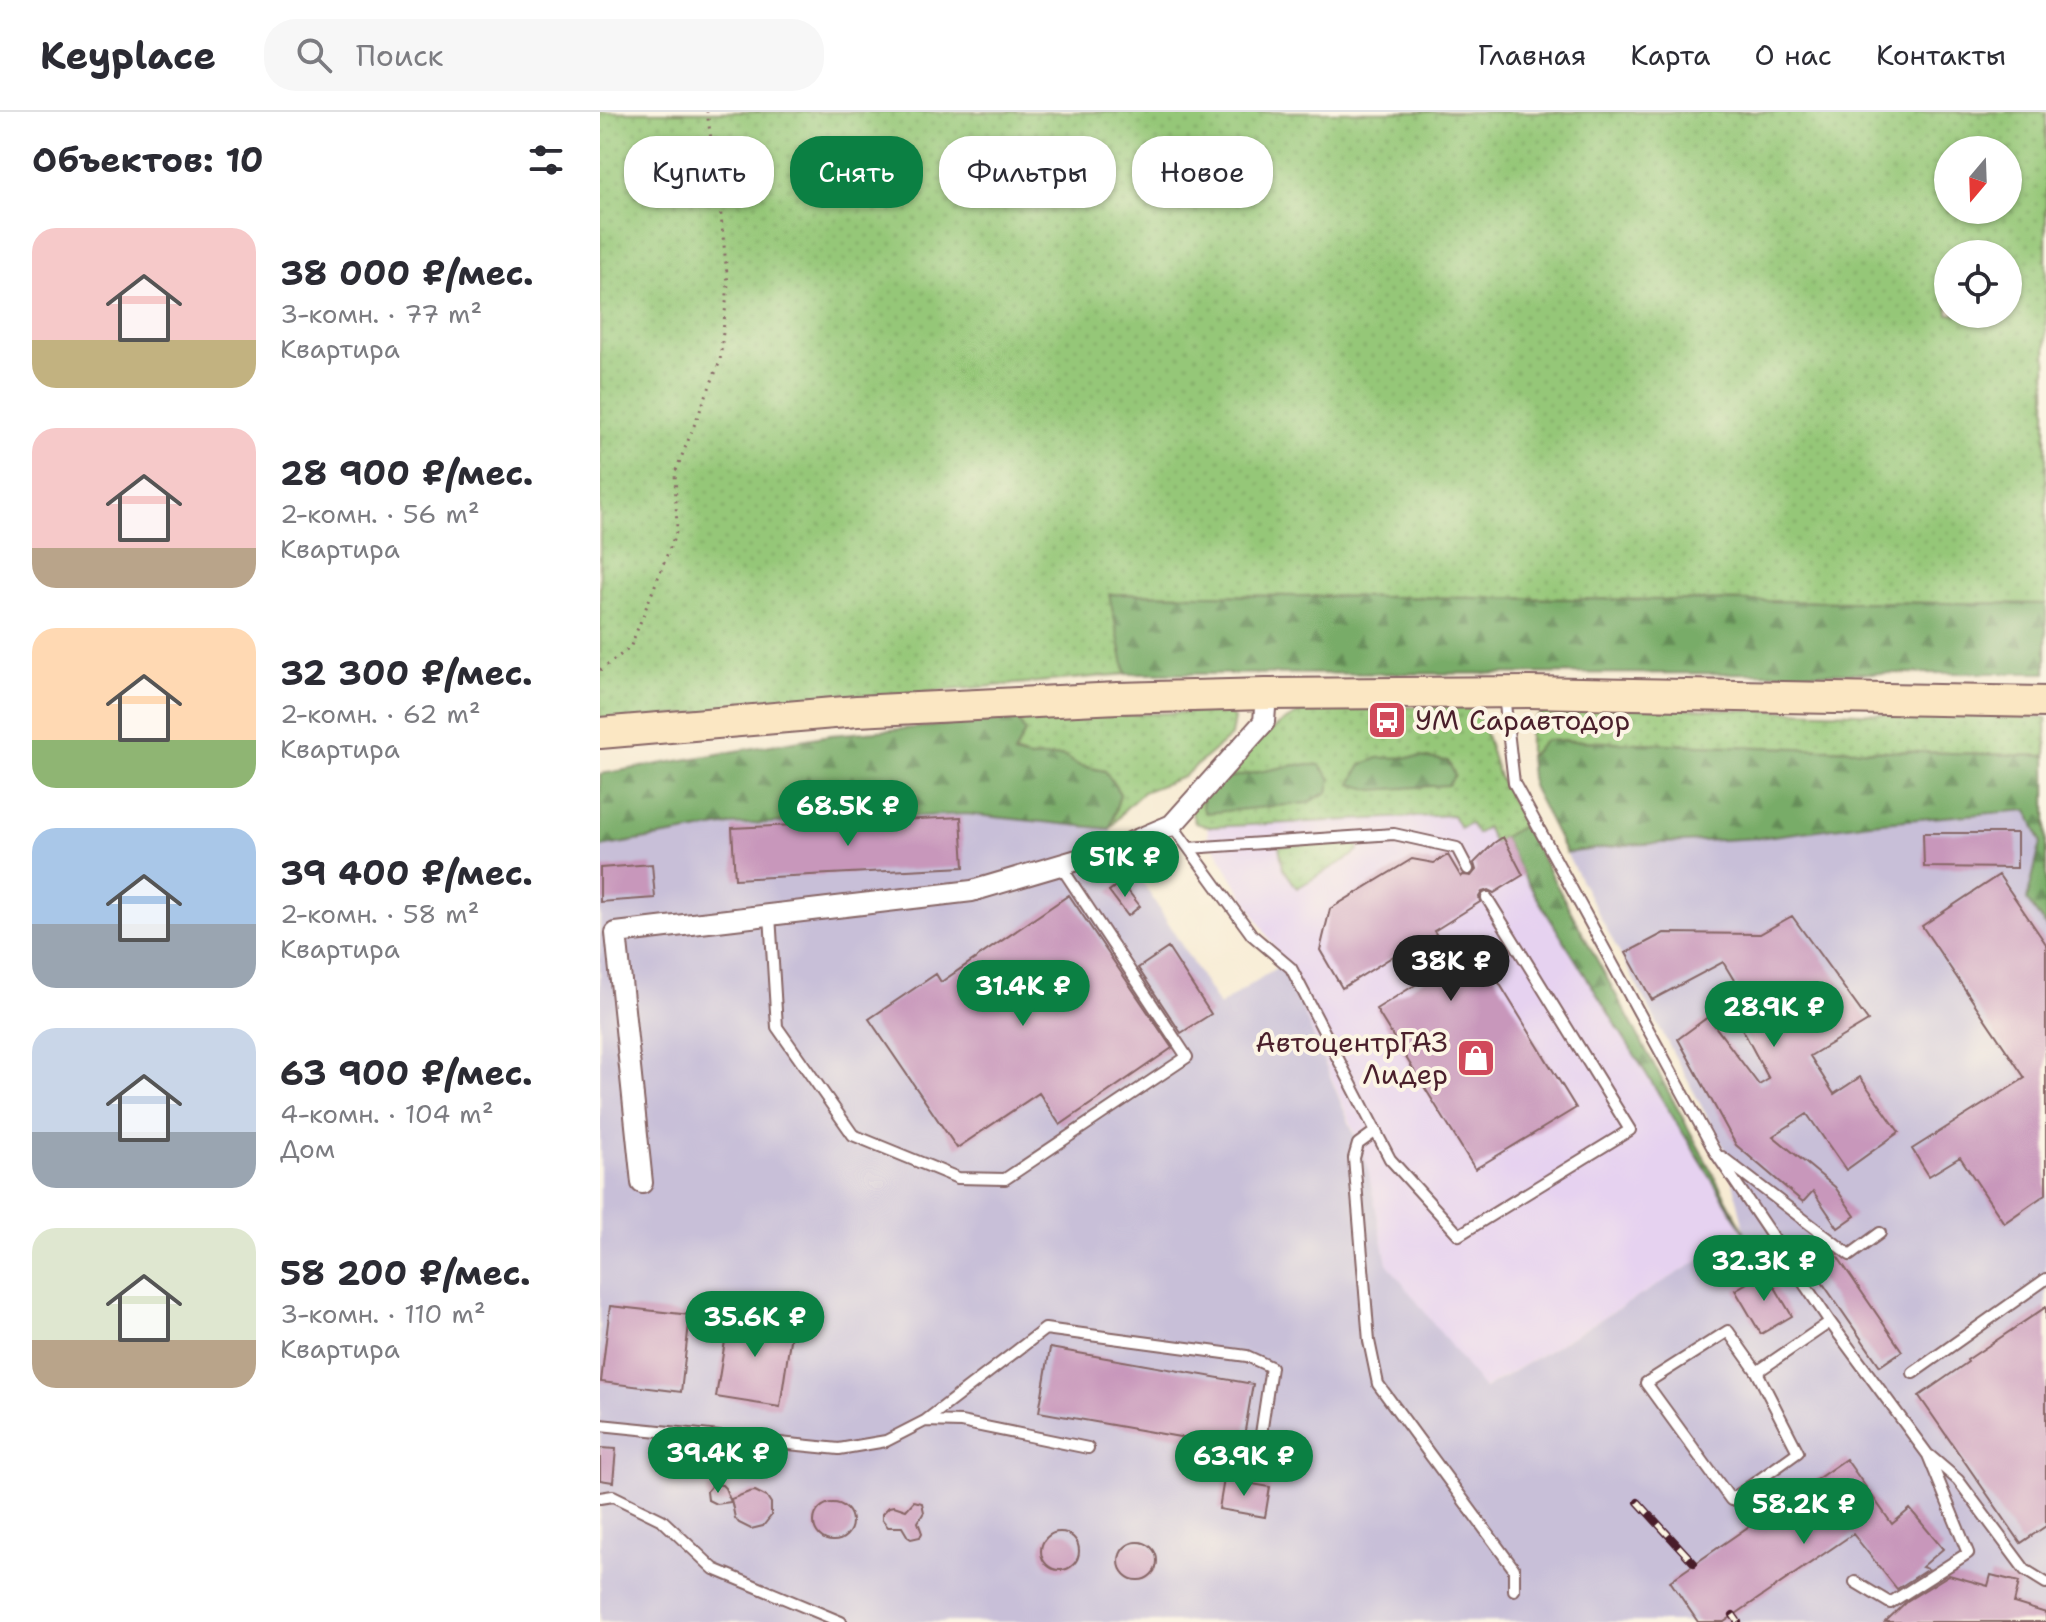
<!DOCTYPE html>
<html lang="ru">
<meta charset="utf-8">
<style>
:root{--surface:#fff;--page:#f7f7f7;--text:#2b2b33;--muted:#7c7c81;--line:#e1e1e2;--accent:#0b8043}
body{margin:0;font-family:"Shantell Sans",sans-serif;background:var(--page);color:var(--text);height:100vh;display:flex;flex-direction:column;font-size:30px;white-space:nowrap}
*{box-sizing:border-box;margin:0}
p{font-size:26px;color:var(--muted)}
.icon{flex:none;width:44px;height:44px;fill:none;stroke:currentColor;stroke-width:2;stroke-linecap:round;stroke-linejoin:round}
.map{position:relative;flex:1;overflow:hidden}
.panel{display:flex;flex-direction:column;background:var(--surface);width:600px}
.panel>*{flex:none}
.banner{position:absolute;left:24px;top:24px;width:760px;height:72px;display:flex;gap:16px}
.needle{width:52px;rotate:199deg}
.controls{position:absolute;left:1334px;top:24px;display:grid;gap:16px}
.controls a{display:grid;place-items:center;width:88px;height:88px;border-radius:50%;background:var(--surface);box-shadow:0 2px 6px #0004;font-size:40px}
.price{position:absolute;translate:-50% -68px;padding:0 18px;border-radius:28px;background:var(--accent);color:#fff;font-size:26px;line-height:52px;filter:drop-shadow(0 2px 4px #0008)}
.price::after{content:'';position:absolute;left:50%;top:48px;width:24px;height:18px;margin-left:-12px;background:inherit;clip-path:polygon(0 0,100% 0,50% 100%)}
.price.selected{background:#222;color:#fff}
ul{padding:0;list-style:none}
li{display:flex;align-items:center;gap:24px;height:200px;padding:0 32px}
li span{display:grid;place-items:center;flex:none;width:224px;height:160px;border-radius:24px;color:#555}
li>.icon{margin-inline-start:auto}
span .icon{width:96px;height:96px;fill:#fffc;stroke-width:1}
li b{font-size:34px}
h2{display:flex;justify-content:space-between;align-items:center;height:96px;padding:0 32px;font-size:34px}
.pill{padding:0 28px;border-radius:32px;background:var(--surface);box-shadow:0 2px 6px #0004;font-size:28px;line-height:72px}
.pill.selected{background:var(--accent);color:#fff}
header{display:flex;align-items:center;gap:48px;box-sizing:border-box;height:112px;padding:0 40px;background:var(--surface);border-bottom:2px solid var(--line)}
header strong{font-size:38px}
nav{display:flex;gap:44px;margin-inline-start:auto;font-size:28px}
.search{width:560px;height:72px;background:var(--page);display:flex;align-items:center;gap:20px;box-sizing:border-box;padding:0 28px;border-radius:32px;color:var(--muted);font-size:30px}
main{display:flex;flex:1;min-height:0}
.map>svg:first-child{display:block}
.built{fill:#e6d2f0}
.industrial{fill:#c8bfd8}
.grass{fill:url(#grass-dots);stroke:#707352;stroke-width:2;fill-rule:evenodd}
.forest{fill:url(#forest-firs);stroke:#61664a;stroke-width:2}
.building{fill:#c897bb}
.lines{fill:none;stroke-linecap:round;stroke-linejoin:round}
.lane-casing{stroke:#876666;stroke-width:14}
.street-casing{stroke:#876666;stroke-width:24}
.secondary-casing{stroke:#876666;stroke-width:34}
.path{stroke:#876666;stroke-width:3;stroke-dasharray:2 6;stroke-linecap:butt}
.lane{stroke:#fff;stroke-width:10}
.street{stroke:#fff;stroke-width:20}
.secondary{stroke:#fbe7c3;stroke-width:30}
.rail-casing{stroke:#4a1f2b;stroke-width:8}
.rail{stroke:#fcf5e5;stroke-width:5;stroke-dasharray:15;stroke-linecap:butt}
.labels{text-anchor:middle;stroke-width:8;stroke-linejoin:round;paint-order:stroke}
.poi-label{font-size:28px;fill:#4a1f2b;stroke:#fcf5e5;text-anchor:start}
</style>
<header>
<strong>Keyplace</strong>
<div class="search"><svg class="icon" aria-label="search" viewBox="0 0 24 24"><circle cx="10" cy="10" r="6"/><path d="M15 15l6 6"/></svg>Поиск</div>
<nav><a>Главная</a><a>Карта</a><a>О нас</a><a>Контакты</a></nav>
</header>
<main>
<section class="panel">
<h2>Объектов: 10<svg class="icon" aria-label="filters" viewBox="0 0 24 24"><path d="M4 7h16M4 17h16"/><circle cx="9" cy="7" r="2"/><circle cx="15" cy="17" r="2"/></svg></h2>
<ul>
<li><span style="background:linear-gradient(#f6c9c9 70%,#c2b280 0)"><svg class="icon" aria-label="home" viewBox="0 0 24 24"><path d="M3 11l9-7 9 7M6 9v11h12V9"/></svg></span><div><b>38 000 ₽/мес.</b><p>3-комн. · 77 m²</p><p>Квартира</p></div></li>
<li><span style="background:linear-gradient(#f6c9c9 75%,#b9a48a 0)"><svg class="icon" aria-label="home" viewBox="0 0 24 24"><path d="M3 11l9-7 9 7M6 9v11h12V9"/></svg></span><div><b>28 900 ₽/мес.</b><p>2-комн. · 56 m²</p><p>Квартира</p></div></li>
<li><span style="background:linear-gradient(#ffd9b3 70%,#8fb573 0)"><svg class="icon" aria-label="home" viewBox="0 0 24 24"><path d="M3 11l9-7 9 7M6 9v11h12V9"/></svg></span><div><b>32 300 ₽/мес.</b><p>2-комн. · 62 m²</p><p>Квартира</p></div></li>
<li><span style="background:linear-gradient(#a9c7e8 60%,#9aa5b1 0)"><svg class="icon" aria-label="home" viewBox="0 0 24 24"><path d="M3 11l9-7 9 7M6 9v11h12V9"/></svg></span><div><b>39 400 ₽/мес.</b><p>2-комн. · 58 m²</p><p>Квартира</p></div></li>
<li><span style="background:linear-gradient(#c9d6e8 65%,#9aa5b1 0)"><svg class="icon" aria-label="home" viewBox="0 0 24 24"><path d="M3 11l9-7 9 7M6 9v11h12V9"/></svg></span><div><b>63 900 ₽/мес.</b><p>4-комн. · 104 m²</p><p>Дом</p></div></li>
<li><span style="background:linear-gradient(#dfe7d0 70%,#b9a48a 0)"><svg class="icon" aria-label="home" viewBox="0 0 24 24"><path d="M3 11l9-7 9 7M6 9v11h12V9"/></svg></span><div><b>58 200 ₽/мес.</b><p>3-комн. · 110 m²</p><p>Квартира</p></div></li>
</ul>
</section>
<div class="map">
<svg width="1446" height="1510" viewBox="0 0 1446 1510">
<defs>
<pattern id="grass-dots" width="8" height="8" patternUnits="userSpaceOnUse" patternTransform="scale(2)"><rect width="8" height="8" fill="#95c778"/><path d="M2 2h.1M6 6h.1" fill="none" stroke="#82aa68" stroke-width="1.8" stroke-linecap="round"/></pattern>
<pattern id="forest-firs" width="22" height="20" patternUnits="userSpaceOnUse" patternTransform="scale(2)"><rect width="22" height="20" fill="#78ac68"/><path d="M5 1l3.5 6h-7zM16 11l3.5 6h-7z" fill="#648b56"/></pattern>
</defs>
<rect width="100%" height="100%" fill="#fcf5e5"/>
<filter id="ink" filterUnits="userSpaceOnUse"><feTurbulence type="fractalNoise" baseFrequency=".0125" numOctaves="2"/><feDisplacementMap in="SourceGraphic" scale="16" xChannelSelector="R" yChannelSelector="G"/><feConvolveMatrix kernelMatrix="1 2 1 2 8 2 1 2 1" color-interpolation-filters="sRGB"/></filter>
<filter id="wash" filterUnits="userSpaceOnUse"><feTurbulence type="fractalNoise" baseFrequency=".006" numOctaves="4" result="noise"/><feDisplacementMap in="SourceGraphic" scale="32" xChannelSelector="R" yChannelSelector="G"/><feGaussianBlur stdDeviation="1.8" result="paint"/><feColorMatrix in="noise" values="0 0 0 0 0 0 0 0 0 0 0 0 0 0 0 0 0 1.4 0 .05"/><feComposite in="paint" operator="in"/></filter>
<g filter="url(#wash)">
<rect width="100%" height="100%" fill="#f7ebd3"/>
<path class="built" d="M 871,684 L 903,725 L 923,763 L 1145,1121 L 883,1277 L 787,1151 L 767,1053 L 754,1019 L 683,851 L 608,724 L 606,701 Z"/>
<path class="industrial" d="M 1428,698 L 1441,730 L 1427,788 L 1446,815 L 1446,1510 L 0,1510 L 0,735 L 130,713 L 366,702 L 510,717 L 619,894 L 683,851 L 767,1053 L 787,1151 L 884,1277 L 1145,1121 L 1126,1040 L 966,741 L 1026,733 L 1158,726 L 1270,711 Z"/>
<path class="grass" d="M 0,0 L 1446,0 L 1446,492 L 510,482 L 526,562 L 0,610 ZM 1348,38 L 1408,38 L 1408,98 L 1348,98 ZM 1348,142 L 1408,142 L 1408,202 L 1348,202 Z
M 959,593 L 1446,606 L 1446,644 L 945,628 L 929,645 C 929,611 925,606 959,593 Z
M 714,595 L 873,595 L 881,607 L 899,665 L 924,713 L 894,731 L 886,715 L 877,722 L 870,711 L 860,716 L 853,703 L 610,715 L 595,711 L 591,698 L 605,670 L 681,611 L 699,601 Z
M 594,600 L 625,600 L 634,606 L 631,624 L 583,665 L 543,680 L 525,697 L 510,717 L 520,682 L 505,659 L 477,653 L 463,644 L 429,646 L 414,641 L 425,620 L 417,607 Z
M 752,730 L 758,731 L 759,738 L 752,744 L 697,776 L 683,756 L 679,734 Z"/>
<path class="forest" d="M 509,482 L 1446,492 L 1446,561 L 526,562 Z
M 417,607 L 425,620 L 414,642 L 429,646 L 463,644 L 477,653 L 505,659 L 520,682 L 510,717 L 366,702 L 130,713 L 0,735 L 0,662 L 230,623 Z
M 945,628 L 1446,644 L 1446,815 L 1427,788 L 1441,730 L 1428,698 L 1270,711 L 1158,726 L 1026,733 L 966,741 L 932,674 L 929,645 Z
M 820,645 L 848,649 L 855,663 L 848,673 L 773,678 L 751,672 L 761,653 L 778,646 Z
M 695,653 L 720,653 L 731,667 L 728,680 L 707,691 L 606,701 L 602,695 L 605,670 Z
M 924,713 L 1145,1121 L 923,763 L 903,725 Z"/>
<g id="blocks">
<path class="building" d="M 361,705 L 364,755 L 135,767 L 132,716 Z
M 1323,721 L 1417,721 L 1417,756 L 1324,755 Z
M 903,725 L 923,763 L 894,781 L 888,778 L 882,780 L 879,785 L 880,790 L 834,819 L 854,850 L 877,835 L 976,996 L 875,1057 L 776,897 L 836,860 L 816,830 L 742,876 L 720,838 L 730,797 L 812,747 L 834,751 L 848,743 L 861,765 L 863,763 L 871,764 L 876,758 L 874,751 L 894,731 Z
M 52,752 L 55,786 L 0,790 L 0,756 Z
M 1399,763 L 1446,832 L 1446,1082 L 1404,1111 L 1360,1045 L 1329,1064 L 1312,1037 L 1425,966 L 1322,814 Z
M 521,770 L 540,794 L 528,804 L 509,779 Z
M 469,783 L 572,936 L 460,1013 L 439,981 L 357,1036 L 269,907 L 336,862 L 341,870 Z
M 1192,804 L 1268,909 L 1210,944 L 1234,982 L 1260,965 L 1299,1020 L 1246,1058 L 1207,1002 L 1173,1024 L 1235,1075 L 1255,1104 L 1238,1116 L 1213,1079 L 1203,1090 L 1136,1033 L 1078,927 L 1108,905 L 1159,973 L 1169,967 L 1124,883 L 1138,875 L 1123,850 L 1052,888 L 1026,841 L 1064,821 L 1160,822 Z
M 568,836 L 611,902 L 581,921 L 538,856 Z
M 1225,1134 L 1235,1141 L 1302,1239 L 1280,1254 L 1206,1147 Z
M 1166,1160 L 1192,1204 L 1161,1222 L 1135,1178 Z
M 10,1194 L 90,1203 L 81,1280 L 1,1270 Z
M 1446,1195 L 1446,1414 L 1421,1431 L 1319,1284 L 1368,1250 L 1367,1248 Z
M 130,1198 L 193,1208 L 180,1295 L 116,1285 Z
M 450,1236 L 653,1272 L 642,1336 L 439,1300 Z
M 0,1336 L 16,1337 L 13,1370 L 0,1368 Z
M 1246,1347 L 1292,1412 L 1310,1397 L 1343,1437 L 1322,1455 L 1328,1457 L 1297,1477 L 1253,1422 L 1124,1510 L 1098,1510 L 1070,1469 Z
M 624,1367 L 670,1375 L 665,1405 L 619,1397 Z
M 113,1372 L 122,1373 L 125,1376 L 131,1390 L 116,1392 L 108,1388 L 107,1379 Z
M 155,1379 L 167,1385 L 171,1391 L 171,1404 L 163,1414 L 151,1417 L 139,1411 L 135,1406 L 131,1387 L 149,1380 Z
M 314,1389 L 322,1391 L 324,1400 L 318,1410 L 322,1421 L 320,1425 L 311,1427 L 308,1425 L 302,1415 L 288,1415 L 282,1407 L 282,1402 L 289,1395 L 294,1394 L 306,1398 Z
M214 1410a19 19 0 1 1 38 0a19 19 0 1 1-38 0Z
M441 1439a19 19 0 1 1 38 0a19 19 0 1 1-38 0Z
M519 1449a19 19 0 1 1 38 0a19 19 0 1 1-38 0Z
M 1349,1463 L 1388,1474 L 1391,1463 L 1419,1470 L 1414,1491 L 1446,1501 L 1446,1510 L 1285,1510 L 1307,1489 Z"/>
</g>
</g>
<g filter="url(#ink)">
<use href="#blocks" fill-opacity="0" stroke="#876666" stroke-width="2"/>
<g class="lines">
<g class="lane-casing">
<path id="lane" d="M 904,583 L 914,671 L 1115,1040 L 1230,1210 L 1328,1343 L 1368,1441 L 1290,1491 L 1255,1470
M 572,713 L 652,823 L 691,856 L 790,1047 L 859,1123 L 1030,1018 L 887,786
M 589,736 L 794,722 L 857,736 L 868,757
M 170,803 L 177,915 L 253,1023 L 358,1066 L 405,1067 L 587,945 L 460,753
M 776,1019 L 758,1032 L 754,1046 L 769,1229 L 778,1272 L 914,1457 L 914,1478
M 1122,1045 L 1250,1143 L 1280,1121
M 1157,1260 L 1128,1219 L 1046,1271 L 1131,1388 L 1198,1340 L 1157,1260 L 1230,1210
M 1313,1261 L 1446,1167
M 325,1309 L 361,1310 L 488,1336
M 0,1313 L 239,1337 L 286,1329 L 325,1309 L 445,1217 L 647,1244 L 671,1255 L 657,1349
M 1330,1344 L 1358,1368 L 1425,1458 L 1446,1471
M 0,1386 L 13,1384 L 62,1408 L 114,1457 L 241,1510"/>
</g>
<g class="street-casing">
<path id="street" d="M 42,1071 L 16,821 L 372,779 L 518,736 L 572,713 L 664,610 L 666,582"/>
</g>
<g class="secondary-casing">
<path id="secondary" d="M 0,621 L 257,599 L 518,586 L 666,582 L 929,580 L 1446,590"/>
</g>
<path class="path" d="M 0,558 L 30,536 L 77,418 L 75,361 L 120,249 L 128,172 L 118,75 L 107,0"/>
<use href="#lane" class="lane"/>
<use href="#street" class="street"/>
<use href="#secondary" class="secondary"/>
<g class="rail-casing">
<path id="rail" d="M 1038,1390 L 1094,1451
M 1133,1503 L 1138,1510"/>
</g>
<use href="#rail" class="rail"/>
</g>
</g>
<defs>
<g id="bus-square" transform="scale(2)"><rect x="-9" y="-9" width="18" height="18" rx="4" fill="#d1495b" stroke="#fcf5e5"/><path d="M-5-6H5V4H4V6H2V4H-2V6H-4V4H-5ZM-3.5-4V0h7V-4ZM-3.5 1.2v1.5H-2V1.2ZM2 1.2v1.5H3.5V1.2Z" fill="#fff"/></g>
<g id="shop-square" transform="scale(2)"><rect x="-9" y="-9" width="18" height="18" rx="4" fill="#d1495b" stroke="#fcf5e5"/><path d="M-5-2.5h2.3a2.7 3.5 0 0 1 5.4 0H5L5.5 6h-11ZM-1.5-2.5h3a1.5 2.3 0 0 0-3 0Z" fill="#fff"/></g>
</defs>
<g fill-rule="evenodd">
<use href="#bus-square" x="787" y="608"/>
<use href="#shop-square" x="876" y="946"/>
</g>
<g class="labels">
<g class="poi-label">
<text x="815" y="618">УМ Саравтодор</text>
<text x="848" y="940" text-anchor="end">АвтоцентрГАЗ<tspan x="848" dy="32">Лидер</tspan></text>
</g>
</g>
</svg>
<div class="controls">
<a><svg class="needle" viewBox="-14 -14 28 28"><path d="M0-13l5 13h-10z" fill="#e53935"/><path d="M0 13l5-13h-10z" fill="#7c7c81"/></svg></a>
<a><svg class="icon" aria-label="locate" viewBox="0 0 24 24"><circle cx="12" cy="12" r="6"/><path d="M12 2v4M12 18v4M2 12h4M18 12h4"/></svg></a>
</div>
<b class="price" style="left:248px;top:736px">68.5K ₽</b>
<b class="price" style="left:525px;top:787px">51K ₽</b>
<b class="price selected" style="left:851px;top:891px">38K ₽</b>
<b class="price" style="left:423px;top:916px">31.4K ₽</b>
<b class="price" style="left:1174px;top:937px">28.9K ₽</b>
<b class="price" style="left:1164px;top:1191px">32.3K ₽</b>
<b class="price" style="left:155px;top:1247px">35.6K ₽</b>
<b class="price" style="left:118px;top:1383px">39.4K ₽</b>
<b class="price" style="left:644px;top:1386px">63.9K ₽</b>
<b class="price" style="left:1204px;top:1434px">58.2K ₽</b>
<div class="banner">
<a class="pill">Купить</a>
<a class="pill selected">Снять</a>
<a class="pill">Фильтры</a>
<a class="pill">Новое</a>
</div>
</div>
</main>
